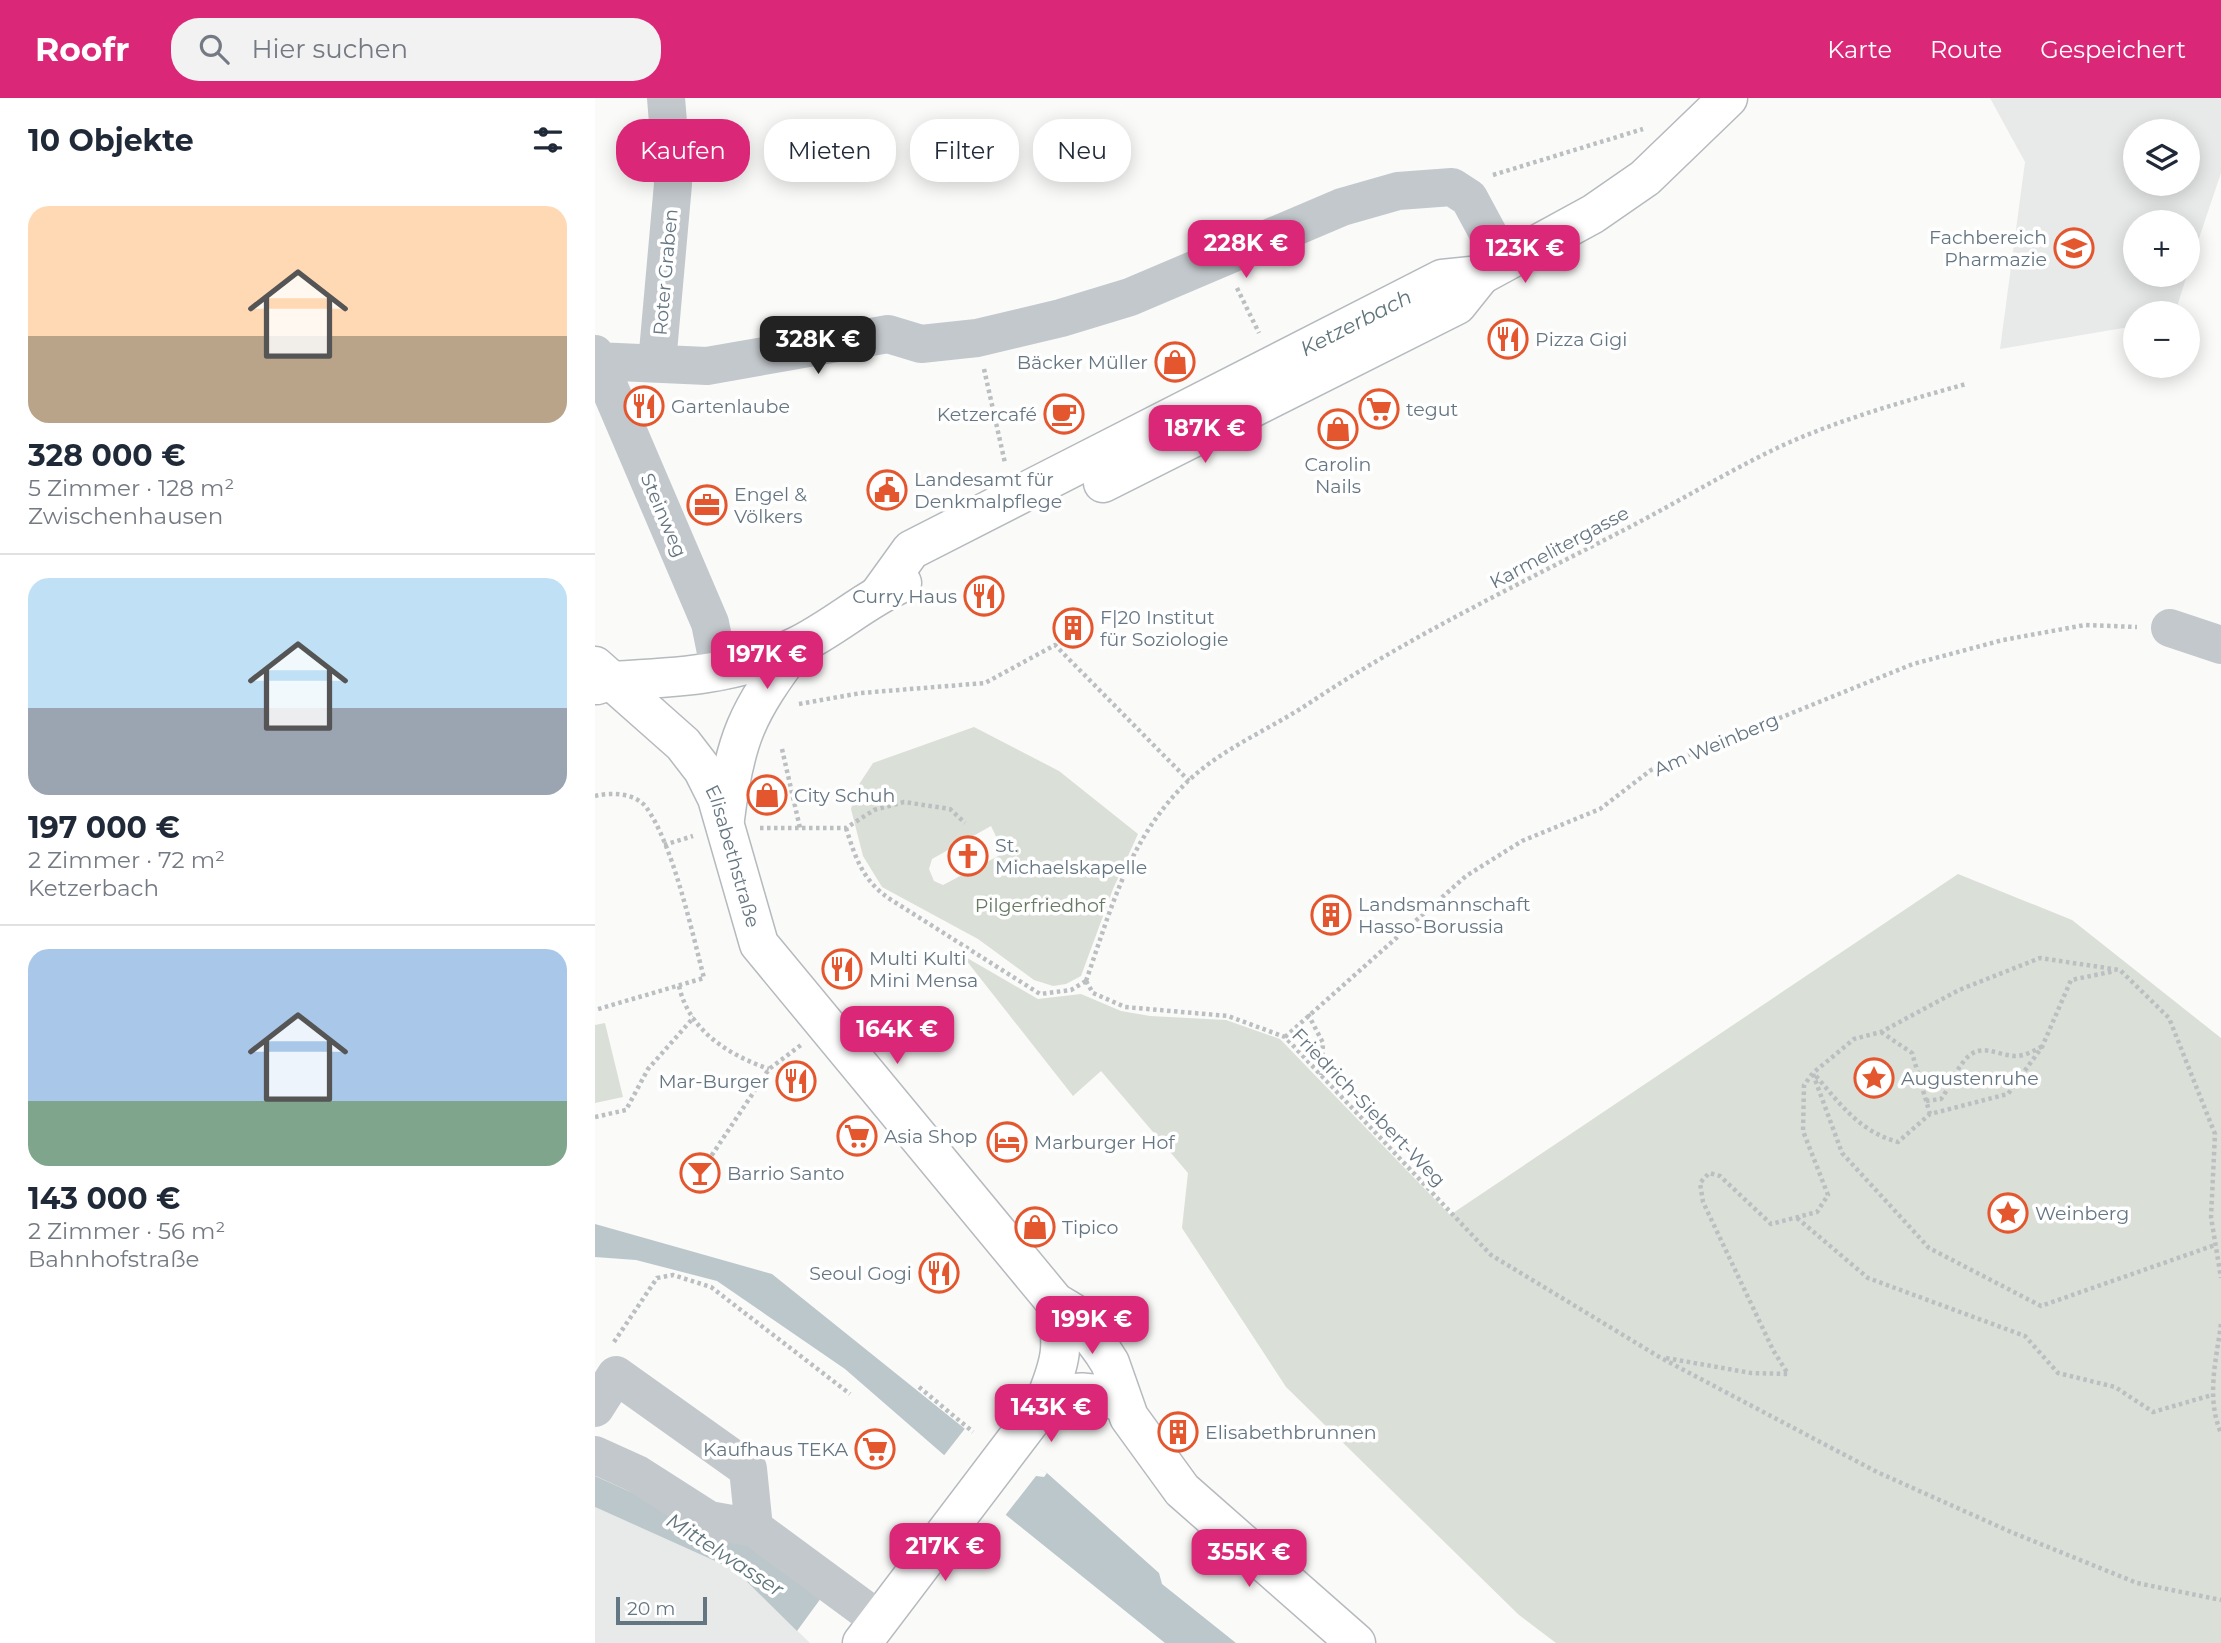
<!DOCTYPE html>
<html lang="de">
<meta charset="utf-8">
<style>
:root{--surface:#fff;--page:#f2f2f3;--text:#1f2937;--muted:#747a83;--line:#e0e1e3;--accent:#db2777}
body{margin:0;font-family:Montserrat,sans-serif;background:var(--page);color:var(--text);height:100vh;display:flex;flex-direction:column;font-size:26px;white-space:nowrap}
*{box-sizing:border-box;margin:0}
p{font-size:23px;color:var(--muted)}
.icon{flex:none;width:38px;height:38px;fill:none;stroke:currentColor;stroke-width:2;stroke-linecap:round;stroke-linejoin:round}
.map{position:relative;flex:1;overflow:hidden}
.panel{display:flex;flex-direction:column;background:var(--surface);width:595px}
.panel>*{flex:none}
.banner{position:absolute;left:21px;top:21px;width:665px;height:63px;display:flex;gap:14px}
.tools{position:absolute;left:1528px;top:21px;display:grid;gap:14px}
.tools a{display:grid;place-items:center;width:77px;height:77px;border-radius:50%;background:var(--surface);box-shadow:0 4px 18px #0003;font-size:35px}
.scale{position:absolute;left:21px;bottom:18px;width:91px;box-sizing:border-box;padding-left:7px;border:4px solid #657683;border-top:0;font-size:19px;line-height:24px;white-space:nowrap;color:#657683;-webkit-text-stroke:5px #fff;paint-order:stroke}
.price{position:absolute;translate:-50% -60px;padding:0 16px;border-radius:14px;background:var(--accent);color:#fff;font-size:23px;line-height:46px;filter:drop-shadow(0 2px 4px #0008)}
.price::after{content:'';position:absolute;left:50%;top:42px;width:21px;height:16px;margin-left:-10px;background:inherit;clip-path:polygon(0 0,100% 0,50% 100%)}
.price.active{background:#222;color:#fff}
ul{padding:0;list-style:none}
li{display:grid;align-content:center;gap:14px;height:371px;padding:0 28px}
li+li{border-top:2px solid var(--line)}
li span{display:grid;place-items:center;height:217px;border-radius:21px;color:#555}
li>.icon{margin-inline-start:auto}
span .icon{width:126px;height:126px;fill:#fffc;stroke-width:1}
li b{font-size:30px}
h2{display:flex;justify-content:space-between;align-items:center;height:84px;padding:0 28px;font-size:30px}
.chip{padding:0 24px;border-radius:28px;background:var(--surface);box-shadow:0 4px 18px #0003;font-size:24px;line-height:63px}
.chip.active{background:var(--accent);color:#fff}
header{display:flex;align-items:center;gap:42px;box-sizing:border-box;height:98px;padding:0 35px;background:var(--accent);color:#fff}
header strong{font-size:33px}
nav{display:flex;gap:38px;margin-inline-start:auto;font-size:24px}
.search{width:490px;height:63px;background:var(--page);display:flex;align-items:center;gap:18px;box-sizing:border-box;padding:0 24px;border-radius:28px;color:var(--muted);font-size:26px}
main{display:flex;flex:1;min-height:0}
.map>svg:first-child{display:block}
.built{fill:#e8e9e9;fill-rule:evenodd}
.green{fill:#dadfd7;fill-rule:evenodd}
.water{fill:#bbc7cb}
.pier{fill:#fafaf8}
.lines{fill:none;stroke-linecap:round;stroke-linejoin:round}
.major-casing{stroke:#b5babe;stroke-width:41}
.path{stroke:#bbbfc2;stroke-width:4.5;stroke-dasharray:3.5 3.5;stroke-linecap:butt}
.minor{stroke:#c3c8cc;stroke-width:38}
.major{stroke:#fff;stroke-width:38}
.labels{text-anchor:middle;stroke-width:7;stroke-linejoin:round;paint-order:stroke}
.poi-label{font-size:19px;fill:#657683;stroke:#fff;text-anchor:start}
.street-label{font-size:19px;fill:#657683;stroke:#fff}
.park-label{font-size:19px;fill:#687a64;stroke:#fff}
.water-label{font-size:21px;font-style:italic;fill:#60757c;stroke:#fff}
</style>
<header>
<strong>Roofr</strong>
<div class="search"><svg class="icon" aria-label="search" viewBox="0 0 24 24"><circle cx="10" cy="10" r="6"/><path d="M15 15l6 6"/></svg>Hier suchen</div>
<nav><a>Karte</a><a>Route</a><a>Gespeichert</a></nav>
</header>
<main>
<section class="panel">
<h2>10 Objekte<svg class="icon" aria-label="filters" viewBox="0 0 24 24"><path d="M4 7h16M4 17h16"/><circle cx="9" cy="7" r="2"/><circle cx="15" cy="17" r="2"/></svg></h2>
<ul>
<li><span style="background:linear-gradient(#ffd9b3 60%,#b9a48a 0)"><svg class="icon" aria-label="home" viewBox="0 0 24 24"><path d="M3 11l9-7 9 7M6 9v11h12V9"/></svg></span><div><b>328 000 €</b><p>5 Zimmer · 128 m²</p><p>Zwischenhausen</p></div></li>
<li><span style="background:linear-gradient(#bfe0f5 60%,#9aa5b1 0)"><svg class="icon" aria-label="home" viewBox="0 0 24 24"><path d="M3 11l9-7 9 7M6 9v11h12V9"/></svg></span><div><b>197 000 €</b><p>2 Zimmer · 72 m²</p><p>Ketzerbach</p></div></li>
<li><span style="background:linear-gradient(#a9c7e8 70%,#7fa58c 0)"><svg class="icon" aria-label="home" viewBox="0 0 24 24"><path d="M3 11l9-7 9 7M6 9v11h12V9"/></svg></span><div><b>143 000 €</b><p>2 Zimmer · 56 m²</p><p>Bahnhofstraße</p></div></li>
</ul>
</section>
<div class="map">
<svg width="1626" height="1545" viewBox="0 0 1626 1545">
<rect width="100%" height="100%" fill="#fafaf8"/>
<path class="built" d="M 1395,0 L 1626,0 L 1626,75 L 1592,176 L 1592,124 L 1540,124 L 1540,177 L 1592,177 L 1580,215 L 1540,215 L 1540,228 L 1405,251 L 1430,64 ZM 1540,33 L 1592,33 L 1592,86 L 1540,86 Z
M 0,1409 L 140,1472 L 215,1545 L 0,1545 Z"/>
<path class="green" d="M 379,629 L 464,673 L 543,736 L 518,791 L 486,878 L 471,886 L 458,888 L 439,882 L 383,841 L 287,789 L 268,758 L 256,711 L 261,691 L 278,665 ZM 396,728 L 409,755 L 348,787 L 339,783 L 334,771 L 337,761 Z
M 1363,776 L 1477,822 L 1626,940 L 1626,1545 L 961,1545 L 924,1517 L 691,1289 L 587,1130 L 593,1075 L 506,973 L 478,998 L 367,857 L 443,901 L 486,896 L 526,913 L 555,918 L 631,922 L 685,941 L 855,1117 Z
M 10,925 L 28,999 L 0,1005 L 0,927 Z"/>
<path class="water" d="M 0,1126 L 177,1176 L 385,1343 L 452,1375 L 564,1475 L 567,1486 L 641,1545 L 570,1545 L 406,1413 L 357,1364 L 250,1271 L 122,1183 L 41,1162 L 0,1159 Z
M 0,1378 L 152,1446 L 229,1496 L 202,1533 L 140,1472 L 0,1409 Z"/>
<path class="pier" d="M 372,1328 L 387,1340 L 452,1375 L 449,1379 L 441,1378 L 409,1419 L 347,1360 Z"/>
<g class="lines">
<g class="major-casing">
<g id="major">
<path d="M 508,385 L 862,207 L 886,177"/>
<path d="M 285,495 L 316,452 L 847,181 L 886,177 L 998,116 L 1050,80 L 1133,0"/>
<path id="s1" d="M 0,568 L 88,646 L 108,672 L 122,700 L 164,846 L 460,1204 L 480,1216 L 508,1254 L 515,1265 L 534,1319 L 587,1392 L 761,1545"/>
<path d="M 2,587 L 15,583 C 78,580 142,577 200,549 C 238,531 269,502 307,485"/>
<path d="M 130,721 C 140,640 152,614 201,549"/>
<path d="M 449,1305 C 478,1289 498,1293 527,1305"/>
<path d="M 267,1545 L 449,1305 C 466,1264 470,1248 460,1204"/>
</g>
</g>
<path class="path" d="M 898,77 L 1048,31
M 642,190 L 664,235
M 389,271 L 410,365
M 204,606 L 266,595 L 390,585 L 460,547 L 594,683
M 187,651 L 205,730
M 0,698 C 16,694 40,695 51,709 C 78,746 97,834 109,880 L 0,912
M 165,730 L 251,730 L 279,712 L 309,704 L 355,711 L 370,725
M 251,730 C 261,762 269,785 298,803 L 445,896 L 476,892 L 491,883
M 69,747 L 98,738
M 491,883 L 498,895 L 530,909 L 633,918 L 690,939 L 896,1157 L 1066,1260 L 1282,1374 L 1416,1434 L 1542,1485 L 1626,1502
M 491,883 C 517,808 534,740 593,683 C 629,649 678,630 719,602 C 816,538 922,487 1025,434 C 1078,407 1128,376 1182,350 C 1242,322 1307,304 1371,286
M 84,888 C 94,933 134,957 174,971
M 713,916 L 728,945 L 726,977
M 1286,934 L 1317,955 L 1335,1016
M 690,939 L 871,778 L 927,743 L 1005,711 L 1056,672 L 1318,566 L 1408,542 L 1490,527 L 1542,529
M 1218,976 L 1247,1055 L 1334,1150 L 1446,1208 L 1620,1147
M 1221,978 C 1245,1006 1265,1034 1303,1044 L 1335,1016 L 1413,996 L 1447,949 L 1476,882 L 1520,873
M 1331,1003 L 1346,1001 C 1355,989 1359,975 1369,963 C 1385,943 1400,957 1420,958 C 1430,958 1438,953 1446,949
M 0,1019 L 31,1012 L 53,971 L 99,919
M 105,1075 L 174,971 L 206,947
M 1202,1120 L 1273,1180 L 1430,1238 L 1463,1275 L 1520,1289 L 1558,1314 L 1617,1297
M 1626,1226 C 1621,1263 1611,1300 1626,1335
M 19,1244 L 62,1180 L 78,1177 L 116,1189 L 255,1296
M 1071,1260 L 1156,1275 L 1193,1276 L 1178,1252 L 1108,1104 L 1105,1085 L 1114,1075 L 1125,1078 L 1176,1126 L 1222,1114 L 1233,1097 L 1208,1033 L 1209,987 L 1218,975 L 1259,941 L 1286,934 L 1364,892 L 1445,860 L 1525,872 L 1574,920 L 1620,1036 L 1616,1119 L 1626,1180
M 324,1289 L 378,1334"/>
<path class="minor" d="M 0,256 L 115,525 L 125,574
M 0,263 L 112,268 L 293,236 L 326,246 L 382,240 L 466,220 L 535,199 L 747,109 L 803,93 L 857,89 L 874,100 L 909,165
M 62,265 L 78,86 L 71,0
M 1575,530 L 1626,547
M 0,1310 L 21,1277 L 153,1371 L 159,1430 L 284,1522
M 0,1357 L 42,1376 L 114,1422 L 159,1430"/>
<use href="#major" class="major"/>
</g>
<defs>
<g id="university-ring" transform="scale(2.0125)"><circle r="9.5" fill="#fff" stroke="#e4572e" stroke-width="1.5"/><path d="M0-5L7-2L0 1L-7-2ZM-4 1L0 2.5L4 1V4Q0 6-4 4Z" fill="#e4572e"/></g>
<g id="restaurant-ring" transform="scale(2.0125)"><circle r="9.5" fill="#fff" stroke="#e4572e" stroke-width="1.5"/><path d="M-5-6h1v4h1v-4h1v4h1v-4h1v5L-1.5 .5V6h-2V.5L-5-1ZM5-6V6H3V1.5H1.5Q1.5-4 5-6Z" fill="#e4572e"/></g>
<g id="shop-ring" transform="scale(2.0125)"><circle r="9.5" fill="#fff" stroke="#e4572e" stroke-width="1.5"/><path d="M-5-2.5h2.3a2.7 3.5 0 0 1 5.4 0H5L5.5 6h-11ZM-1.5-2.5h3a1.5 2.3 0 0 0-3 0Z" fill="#e4572e"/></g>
<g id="supermarket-ring" transform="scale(2.0125)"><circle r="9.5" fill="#fff" stroke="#e4572e" stroke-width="1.5"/><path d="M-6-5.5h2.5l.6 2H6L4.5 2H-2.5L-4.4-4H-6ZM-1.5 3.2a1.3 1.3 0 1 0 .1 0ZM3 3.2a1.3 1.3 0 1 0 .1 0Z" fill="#e4572e"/></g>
<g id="cafe-ring" transform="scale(2.0125)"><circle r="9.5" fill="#fff" stroke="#e4572e" stroke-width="1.5"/><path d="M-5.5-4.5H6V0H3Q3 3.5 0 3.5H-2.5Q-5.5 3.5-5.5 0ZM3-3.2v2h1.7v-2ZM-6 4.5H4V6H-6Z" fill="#e4572e"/></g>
<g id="civic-ring" transform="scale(2.0125)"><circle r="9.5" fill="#fff" stroke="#e4572e" stroke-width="1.5"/><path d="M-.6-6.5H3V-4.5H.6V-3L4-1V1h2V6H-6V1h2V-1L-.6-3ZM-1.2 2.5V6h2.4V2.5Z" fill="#e4572e"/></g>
<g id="office-ring" transform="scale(2.0125)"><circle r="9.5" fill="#fff" stroke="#e4572e" stroke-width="1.5"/><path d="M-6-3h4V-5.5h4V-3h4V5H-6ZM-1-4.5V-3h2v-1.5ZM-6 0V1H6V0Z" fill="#e4572e"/></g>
<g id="building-ring" transform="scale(2.0125)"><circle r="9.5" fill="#fff" stroke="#e4572e" stroke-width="1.5"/><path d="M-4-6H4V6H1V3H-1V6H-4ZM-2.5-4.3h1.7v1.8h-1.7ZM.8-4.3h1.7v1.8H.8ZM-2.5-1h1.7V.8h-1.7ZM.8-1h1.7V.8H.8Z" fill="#e4572e"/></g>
<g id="church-ring" transform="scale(2.0125)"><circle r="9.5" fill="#fff" stroke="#e4572e" stroke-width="1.5"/><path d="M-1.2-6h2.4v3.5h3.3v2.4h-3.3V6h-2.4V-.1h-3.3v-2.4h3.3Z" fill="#e4572e"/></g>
<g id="sight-ring" transform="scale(2.0125)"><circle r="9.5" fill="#fff" stroke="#e4572e" stroke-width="1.5"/><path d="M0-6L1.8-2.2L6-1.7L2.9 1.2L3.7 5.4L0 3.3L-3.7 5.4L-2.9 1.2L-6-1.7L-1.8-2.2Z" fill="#e4572e"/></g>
<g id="hotel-ring" transform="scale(2.0125)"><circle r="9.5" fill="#fff" stroke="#e4572e" stroke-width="1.5"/><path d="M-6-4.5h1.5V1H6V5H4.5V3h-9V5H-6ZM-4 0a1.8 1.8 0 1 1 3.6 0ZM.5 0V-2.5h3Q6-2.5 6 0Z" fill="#e4572e"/></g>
<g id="bar-ring" transform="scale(2.0125)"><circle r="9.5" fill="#fff" stroke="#e4572e" stroke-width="1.5"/><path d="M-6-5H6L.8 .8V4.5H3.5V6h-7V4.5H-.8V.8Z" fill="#e4572e"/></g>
</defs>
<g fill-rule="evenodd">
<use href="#university-ring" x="1479" y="150"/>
<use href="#restaurant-ring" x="913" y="241"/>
<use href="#shop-ring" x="580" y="264"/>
<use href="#restaurant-ring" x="49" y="308"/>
<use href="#supermarket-ring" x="784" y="311"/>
<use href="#cafe-ring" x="469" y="316"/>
<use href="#shop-ring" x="743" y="331"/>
<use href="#civic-ring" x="292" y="392"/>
<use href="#office-ring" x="112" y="407"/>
<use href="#restaurant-ring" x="389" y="498"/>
<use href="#building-ring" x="478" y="530"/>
<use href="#shop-ring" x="172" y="697"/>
<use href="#church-ring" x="373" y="758"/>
<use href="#building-ring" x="736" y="817"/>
<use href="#restaurant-ring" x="247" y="871"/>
<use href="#sight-ring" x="1279" y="980"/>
<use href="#restaurant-ring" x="201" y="983"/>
<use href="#supermarket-ring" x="262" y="1038"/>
<use href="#hotel-ring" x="412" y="1044"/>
<use href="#bar-ring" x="105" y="1075"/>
<use href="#sight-ring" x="1413" y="1115"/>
<use href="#shop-ring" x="440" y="1129"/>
<use href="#restaurant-ring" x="344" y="1175"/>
<use href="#building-ring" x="583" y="1334"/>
<use href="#supermarket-ring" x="280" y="1351"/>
</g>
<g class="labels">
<g class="poi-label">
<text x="1452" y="146" text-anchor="end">Fachbereich<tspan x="1452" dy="22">Pharmazie</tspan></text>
<text x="940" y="248">Pizza Gigi</text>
<text x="553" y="271" text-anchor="end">Bäcker Müller</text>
<text x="76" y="315">Gartenlaube</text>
<text x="811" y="318">tegut</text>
<text x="442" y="323" text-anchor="end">Ketzercafé</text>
<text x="743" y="373" text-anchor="middle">Carolin<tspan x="743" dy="22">Nails</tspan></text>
<text x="319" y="388">Landesamt für<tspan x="319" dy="22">Denkmalpflege</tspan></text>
<text x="139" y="403">Engel &amp;<tspan x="139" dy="22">Völkers</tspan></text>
<text x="362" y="505" text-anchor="end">Curry Haus</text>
<text x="505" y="526">F|20 Institut<tspan x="505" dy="22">für Soziologie</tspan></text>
<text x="199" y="704">City Schuh</text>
<text x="400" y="754">St.<tspan x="400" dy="22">Michaelskapelle</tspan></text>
<text x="763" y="813">Landsmannschaft<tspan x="763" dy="22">Hasso-Borussia</tspan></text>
<text x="274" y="867">Multi Kulti<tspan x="274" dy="22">Mini Mensa</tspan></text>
<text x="1306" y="987">Augustenruhe</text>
<text x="174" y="990" text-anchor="end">Mar-Burger</text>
<text x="289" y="1045">Asia Shop</text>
<text x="439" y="1051">Marburger Hof</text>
<text x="132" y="1082">Barrio Santo</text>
<text x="1440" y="1122">Weinberg</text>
<text x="467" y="1136">Tipico</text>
<text x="317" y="1182" text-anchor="end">Seoul Gogi</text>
<text x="610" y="1341">Elisabethbrunnen</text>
<text x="253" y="1358" text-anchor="end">Kaufhaus TEKA</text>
</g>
<g class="street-label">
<text transform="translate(70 174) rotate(-85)" y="7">Roter Graben</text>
<text transform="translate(69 417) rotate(67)" y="7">Steinweg</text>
<text transform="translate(964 449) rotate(-28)" y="7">Karmelitergasse</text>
<text transform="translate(1121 646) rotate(-23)" y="7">Am Weinberg</text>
<text dy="7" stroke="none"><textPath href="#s1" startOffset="242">Elisabethstraße</textPath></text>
<text transform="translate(774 1009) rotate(46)" y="7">Friedrich-Siebert-Weg</text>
</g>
<g class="park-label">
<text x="445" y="814">Pilgerfriedhof</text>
</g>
<g class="water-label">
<text transform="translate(761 225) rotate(-27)" y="7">Ketzerbach</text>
<text transform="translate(130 1457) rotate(33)" y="7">Mittelwasser</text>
</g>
</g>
</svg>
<div class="tools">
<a><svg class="icon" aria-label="layers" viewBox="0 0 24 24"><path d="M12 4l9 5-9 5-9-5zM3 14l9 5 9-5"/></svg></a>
<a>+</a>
<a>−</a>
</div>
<div class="scale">20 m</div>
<b class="price" style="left:651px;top:182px">228K €</b>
<b class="price" style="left:930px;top:187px">123K €</b>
<b class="price active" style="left:223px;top:278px">328K €</b>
<b class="price" style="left:610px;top:367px">187K €</b>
<b class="price" style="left:172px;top:593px">197K €</b>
<b class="price" style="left:302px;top:968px">164K €</b>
<b class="price" style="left:497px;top:1258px">199K €</b>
<b class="price" style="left:456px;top:1346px">143K €</b>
<b class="price" style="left:350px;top:1485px">217K €</b>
<b class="price" style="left:654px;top:1491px">355K €</b>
<div class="banner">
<a class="chip active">Kaufen</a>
<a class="chip">Mieten</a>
<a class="chip">Filter</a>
<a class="chip">Neu</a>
</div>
</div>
</main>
